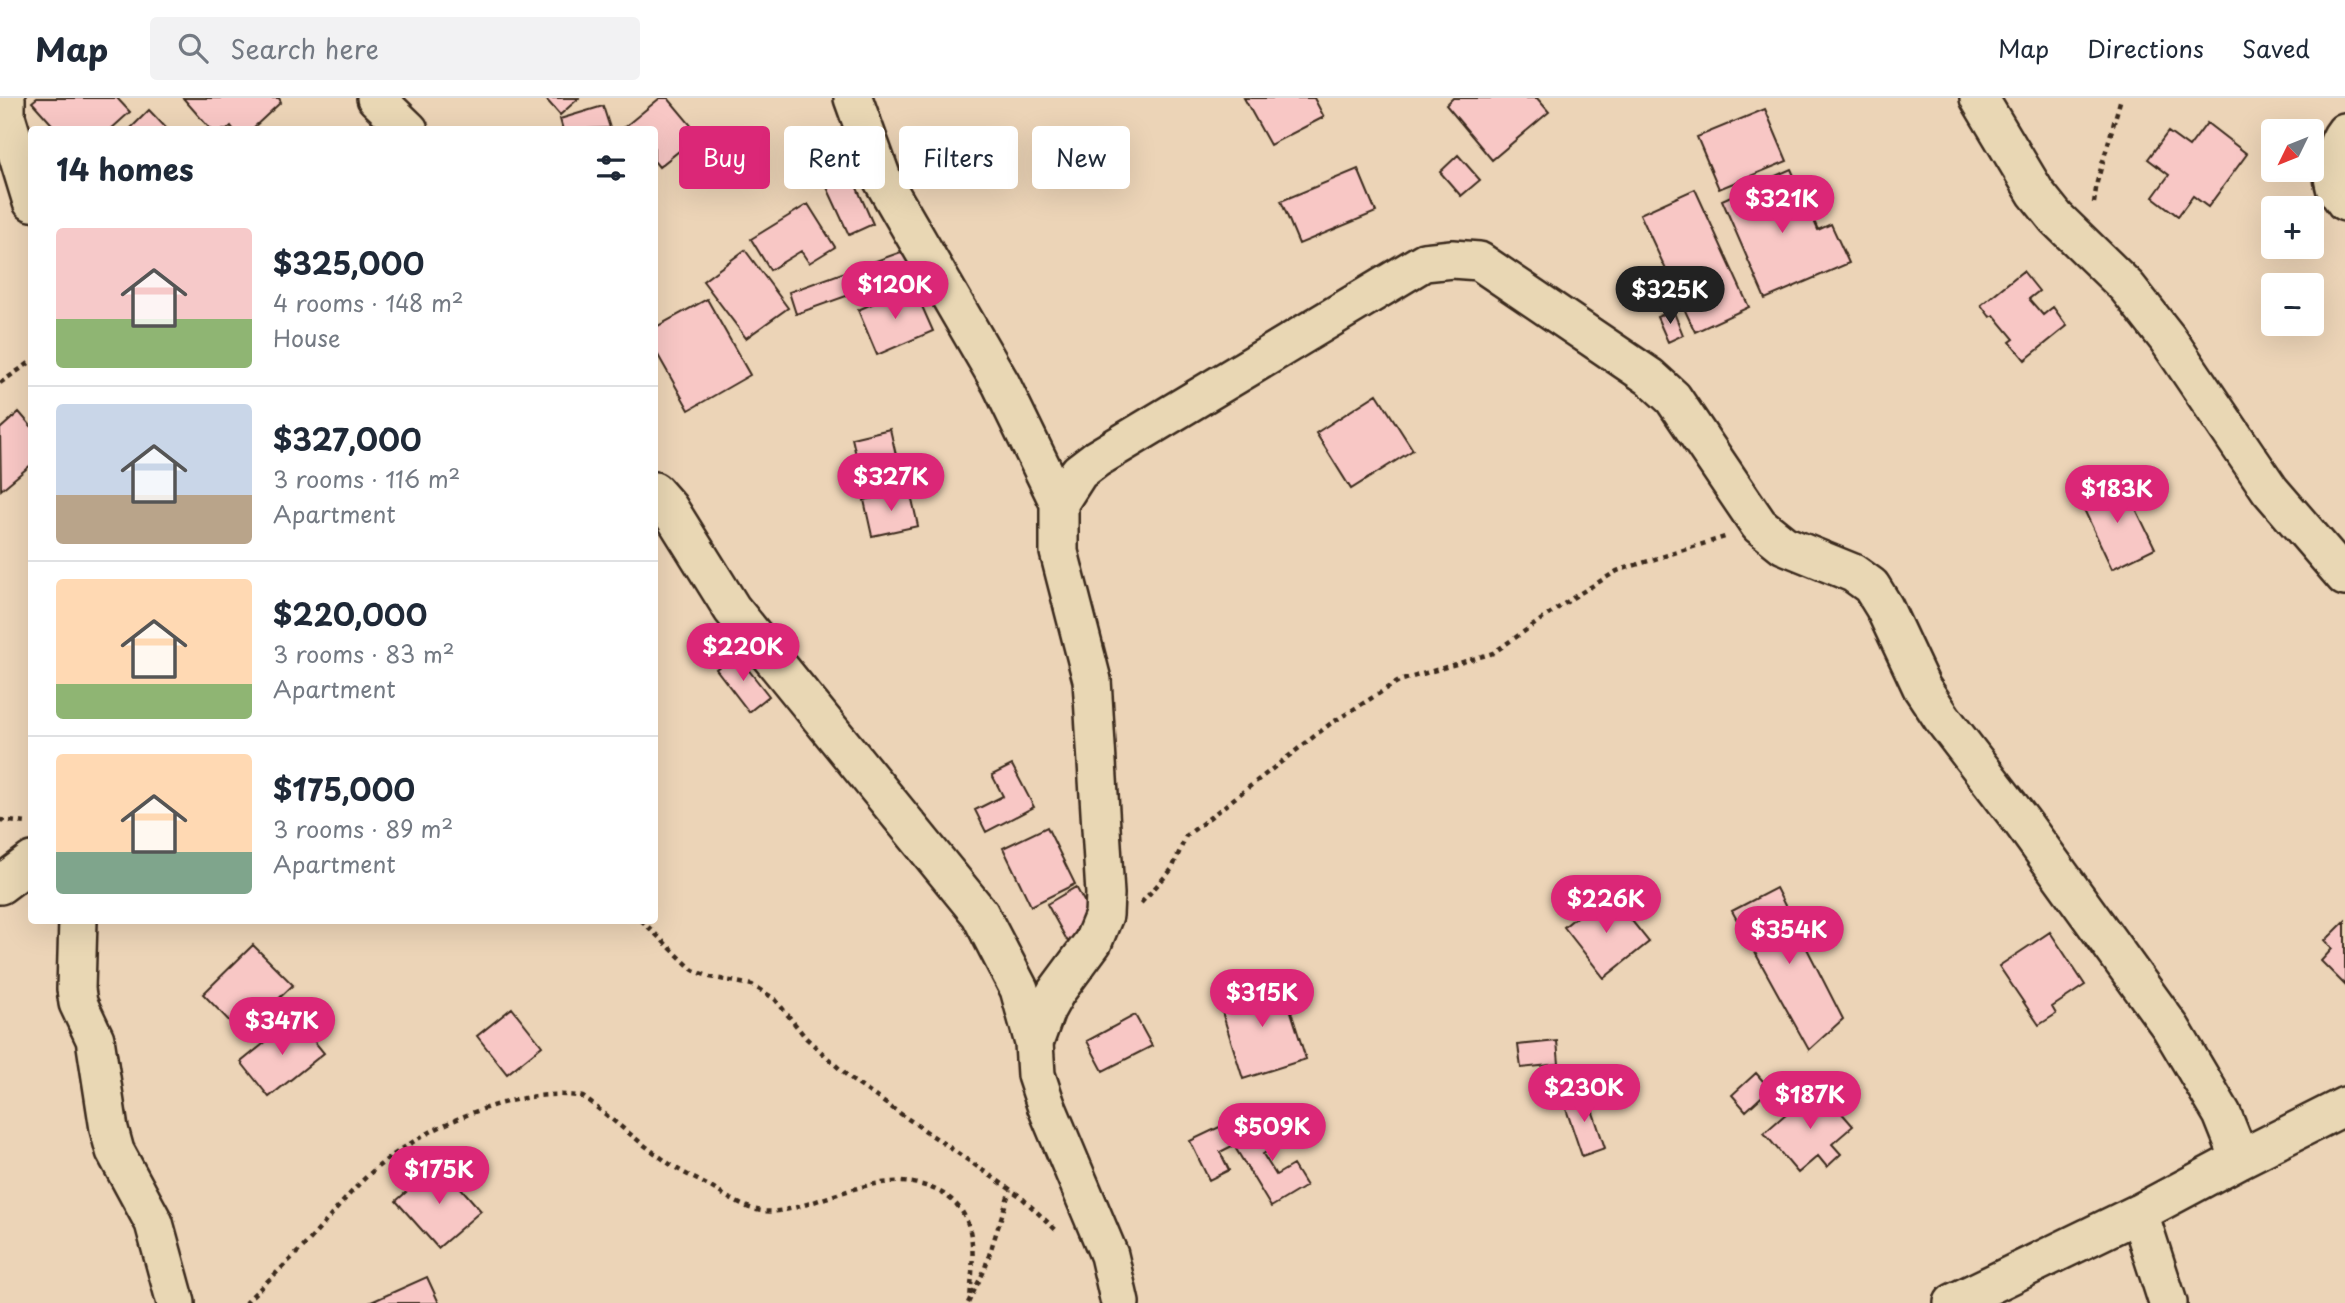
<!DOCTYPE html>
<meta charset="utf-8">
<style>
:root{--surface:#fff;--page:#f2f2f3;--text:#1f2937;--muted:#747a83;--line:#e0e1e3;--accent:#db2777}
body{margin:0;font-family:"Playpen Sans",sans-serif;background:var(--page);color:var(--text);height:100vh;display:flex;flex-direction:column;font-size:26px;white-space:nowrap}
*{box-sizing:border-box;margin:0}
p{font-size:23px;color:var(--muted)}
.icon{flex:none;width:38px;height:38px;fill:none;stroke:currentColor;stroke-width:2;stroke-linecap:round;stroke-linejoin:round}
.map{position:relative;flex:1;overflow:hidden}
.sheet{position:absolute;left:28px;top:28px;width:630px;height:798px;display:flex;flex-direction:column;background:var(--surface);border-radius:7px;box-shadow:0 7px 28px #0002}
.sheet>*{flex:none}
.hud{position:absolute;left:679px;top:28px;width:665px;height:63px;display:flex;gap:14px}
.needle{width:46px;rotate:227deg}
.controls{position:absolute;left:2261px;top:21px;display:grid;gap:14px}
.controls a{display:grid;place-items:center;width:63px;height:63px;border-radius:7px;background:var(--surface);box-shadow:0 7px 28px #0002;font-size:35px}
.price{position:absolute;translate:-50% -60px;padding:0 16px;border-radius:24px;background:var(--accent);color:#fff;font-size:23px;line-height:46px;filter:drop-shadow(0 2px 4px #0008)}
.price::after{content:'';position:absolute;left:50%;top:42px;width:21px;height:16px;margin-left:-10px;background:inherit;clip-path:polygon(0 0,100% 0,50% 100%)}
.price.current{background:#222;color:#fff}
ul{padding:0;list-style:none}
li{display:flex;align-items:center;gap:21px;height:175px;padding:0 28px}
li+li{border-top:2px solid var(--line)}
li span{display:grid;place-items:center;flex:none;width:196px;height:140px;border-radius:7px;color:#555}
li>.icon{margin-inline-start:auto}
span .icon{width:84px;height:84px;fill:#fffc;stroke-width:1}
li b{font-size:30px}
h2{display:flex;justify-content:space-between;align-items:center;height:84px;padding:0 28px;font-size:30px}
.tag{padding:0 24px;border-radius:7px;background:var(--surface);box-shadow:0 7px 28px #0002;font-size:24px;line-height:63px}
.tag.current{background:var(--accent);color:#fff}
header{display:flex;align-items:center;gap:42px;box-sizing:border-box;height:98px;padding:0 35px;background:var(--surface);border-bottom:2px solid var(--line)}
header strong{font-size:33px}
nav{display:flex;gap:38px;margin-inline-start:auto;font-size:24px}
.search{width:490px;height:63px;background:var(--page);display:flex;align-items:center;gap:18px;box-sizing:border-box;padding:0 24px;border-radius:7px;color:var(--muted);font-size:26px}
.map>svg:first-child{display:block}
.building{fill:#f8c7c5;stroke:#3b2a1e;stroke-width:2}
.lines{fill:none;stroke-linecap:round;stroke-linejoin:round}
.minor-casing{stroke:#3b2a1e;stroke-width:42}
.path{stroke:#3b2a1e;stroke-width:4.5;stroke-dasharray:5 5;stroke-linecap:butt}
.minor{stroke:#e9d7b4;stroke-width:37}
</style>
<header>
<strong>Map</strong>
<div class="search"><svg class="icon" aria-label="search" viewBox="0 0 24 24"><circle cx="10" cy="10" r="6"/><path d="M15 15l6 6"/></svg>Search here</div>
<nav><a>Map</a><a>Directions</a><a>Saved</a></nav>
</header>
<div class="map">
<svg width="2345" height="1205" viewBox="0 0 2345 1205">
<rect width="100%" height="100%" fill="#ecd4b7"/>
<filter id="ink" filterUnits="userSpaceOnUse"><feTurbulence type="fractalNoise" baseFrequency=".0143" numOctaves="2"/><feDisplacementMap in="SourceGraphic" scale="14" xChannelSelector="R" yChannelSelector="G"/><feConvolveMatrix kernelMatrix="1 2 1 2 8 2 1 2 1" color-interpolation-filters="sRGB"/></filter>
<g filter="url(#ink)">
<path class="building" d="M 37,0 L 117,0 L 130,14 L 110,32 L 57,32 L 32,4 Z
M 183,0 L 279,0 L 281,4 L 251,32 L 234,32 L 231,28 L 227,32 L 211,32 Z
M 545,0 L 579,0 L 560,17 Z
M 660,0 L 668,0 L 699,37 L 659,69 L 654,63 L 654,32 L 622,31 Z
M 1244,0 L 1314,0 L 1324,19 L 1270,47 Z
M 1453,0 L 1537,0 L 1549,14 L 1492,62 L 1446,7 Z
M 603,8 L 610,30 L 563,32 L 560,21 Z
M 1765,11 L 1787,63 L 1719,91 L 1697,39 Z
M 149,12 L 168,32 L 129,32 Z
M 2207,25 L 2247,56 L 2208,109 L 2193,98 L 2178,118 L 2153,99 L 2169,77 L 2148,61 L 2168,34 L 2189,49 Z
M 1458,57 L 1480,82 L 1461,98 L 1440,74 Z
M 1358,71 L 1376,114 L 1299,146 L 1281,103 Z
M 1791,71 L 1818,132 L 1831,126 L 1849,165 L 1765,201 L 1722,102 Z
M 850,74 L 873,126 L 849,137 L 825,85 Z
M 1695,91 L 1749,209 L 1695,234 L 1640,116 Z
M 808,106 L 835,149 L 809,165 L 801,153 L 770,172 L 751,141 Z
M 915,149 L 922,171 L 796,216 L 789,194 Z
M 745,152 L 788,210 L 746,240 L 703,183 Z
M 2023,173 L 2039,193 L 2029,201 L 2043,217 L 2053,209 L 2067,228 L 2025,262 L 2010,244 L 2014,241 L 1994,217 L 1990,219 L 1981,207 Z
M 913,188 L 933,233 L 877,257 L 858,212 Z
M 707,201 L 750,277 L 689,312 L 654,250 L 654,230 Z
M 1673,212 L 1683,237 L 1668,244 L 1657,219 Z
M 1377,296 L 1413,352 L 1351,391 L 1316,335 Z
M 19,314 L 32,329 L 32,366 L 1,392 L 0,331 Z
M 890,331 L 902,383 L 864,392 L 852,340 Z
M 2122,382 L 2155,450 L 2112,471 L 2080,403 Z
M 910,392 L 918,428 L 872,438 L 864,402 Z
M 736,556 L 769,598 L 749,614 L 716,571 Z
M 1012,667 L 1034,709 L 986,734 L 975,712 L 1003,698 L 992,677 Z
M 1047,729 L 1075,786 L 1031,808 L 1003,750 Z
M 1076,789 L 1098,828 L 1068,844 L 1047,806 Z
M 1776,790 L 1843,921 L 1809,952 L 1732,813 Z
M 1608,793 L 1649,844 L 1604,880 L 1564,829 Z
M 2345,823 L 2345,887 L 2321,863 L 2332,851 L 2325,843 Z
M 2050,834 L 2085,887 L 2052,909 L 2056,916 L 2039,927 L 1999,868 Z
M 253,847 L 293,887 L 242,936 L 203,896 Z
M 1281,882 L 1306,961 L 1243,981 L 1218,901 Z
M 512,910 L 542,948 L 507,976 L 477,938 Z
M 1135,917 L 1152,948 L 1103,973 L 1087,943 Z
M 295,920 L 324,955 L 269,999 L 241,964 Z
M 1557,943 L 1559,966 L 1521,970 L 1518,947 Z
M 1756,975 L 1770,991 L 1746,1013 L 1732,997 Z
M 1818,988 L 1853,1028 L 1832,1046 L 1841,1056 L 1827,1069 L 1818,1058 L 1798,1075 L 1764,1035 Z
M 1586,994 L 1605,1050 L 1582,1058 L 1563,1002 Z
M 1291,1017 L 1301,1033 L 1263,1056 L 1276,1077 L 1293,1067 L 1306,1088 L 1271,1109 L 1236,1051 Z
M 1232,1023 L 1242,1043 L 1220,1054 L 1229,1072 L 1209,1082 L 1190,1043 Z
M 439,1065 L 481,1113 L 438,1150 L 396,1103 Z
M 427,1179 L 439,1205 L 369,1205 Z"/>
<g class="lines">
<g class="minor-casing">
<path id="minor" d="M 6,0 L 6,19 L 32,104
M 376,0 L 409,32
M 853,0 L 883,83 L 1001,286 L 1059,405 L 1059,454 L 1092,582 L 1105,796 L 1104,817 L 1093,844 L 1056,894 L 1046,912 L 1034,945 L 1036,977 L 1046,1007 L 1109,1157 L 1120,1205
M 1979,0 L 2036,95 L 2056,120 L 2127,189 L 2167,240 L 2270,392 L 2345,479
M 2345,34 C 2335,46 2330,73 2335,89 C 2337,94 2342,99 2345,104
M 654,393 L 669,410 L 732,511 L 980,816 L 1019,891 L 1034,945
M 1059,405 L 1079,374 L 1096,361 L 1424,164 L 1452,161 L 1479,163 L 1650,279 L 1673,300 L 1759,427 L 1784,447 L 1853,475 L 1871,488 L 1884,509 L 1922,590 L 1942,620 L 2022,724 L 2171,930 L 2222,1016 L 2240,1061
M 0,787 L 32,763
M 78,822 L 76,891 L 78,905 L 95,941 L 109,1031 L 115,1053 L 154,1125 L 176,1205
M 2139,1115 L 2168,1205
M 1953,1205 L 2139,1115 L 2240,1061 L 2345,1008"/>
</g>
<path class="path" d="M 2094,105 L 2097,84 L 2121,0
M 0,285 L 32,263
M 0,722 L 27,725
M 1141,805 L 1172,771 L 1186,738 L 1330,626 L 1399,583 L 1493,555 L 1574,499 L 1617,473 L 1725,439
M 641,822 L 693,872 L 710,879 L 752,887 L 775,901 L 806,940 L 853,983 L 1020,1098 L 1057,1133
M 245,1205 C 264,1186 284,1168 303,1149 C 329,1122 351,1090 380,1067 C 429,1027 519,987 583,999 C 610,1019 636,1042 663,1061 C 677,1072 694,1080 709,1088 C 726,1098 742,1110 762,1113 C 776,1115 791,1111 804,1107 C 847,1094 894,1071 938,1093 C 981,1114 973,1160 970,1201
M 968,1205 L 984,1173 L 1010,1092"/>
<use href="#minor" class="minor"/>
</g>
</g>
</svg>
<div class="controls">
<a><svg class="needle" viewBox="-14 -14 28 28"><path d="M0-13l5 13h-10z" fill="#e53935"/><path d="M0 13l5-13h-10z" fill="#747a83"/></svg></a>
<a>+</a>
<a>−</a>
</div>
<b class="price" style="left:1782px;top:137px">$321K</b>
<b class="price" style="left:895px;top:223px">$120K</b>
<b class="price current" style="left:1670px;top:228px">$325K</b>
<b class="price" style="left:891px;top:415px">$327K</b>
<b class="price" style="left:2117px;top:427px">$183K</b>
<b class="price" style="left:743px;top:585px">$220K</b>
<b class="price" style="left:1606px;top:837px">$226K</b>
<b class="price" style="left:1789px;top:868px">$354K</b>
<b class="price" style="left:1262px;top:931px">$315K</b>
<b class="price" style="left:282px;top:959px">$347K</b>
<b class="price" style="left:1584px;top:1026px">$230K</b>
<b class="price" style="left:1810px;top:1033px">$187K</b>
<b class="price" style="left:1272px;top:1065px">$509K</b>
<b class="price" style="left:439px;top:1108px">$175K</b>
<div class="hud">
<a class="tag current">Buy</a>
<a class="tag">Rent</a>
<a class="tag">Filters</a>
<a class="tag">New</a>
</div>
<section class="sheet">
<h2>14 homes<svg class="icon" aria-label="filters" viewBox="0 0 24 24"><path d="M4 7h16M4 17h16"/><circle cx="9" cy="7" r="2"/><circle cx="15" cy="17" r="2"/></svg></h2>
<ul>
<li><span style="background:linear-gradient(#f6c9c9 65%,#8fb573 0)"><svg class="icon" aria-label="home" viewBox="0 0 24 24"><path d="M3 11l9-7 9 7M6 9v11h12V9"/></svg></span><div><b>$325,000</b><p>4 rooms · 148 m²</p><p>House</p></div></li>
<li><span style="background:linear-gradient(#c9d6e8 65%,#b9a48a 0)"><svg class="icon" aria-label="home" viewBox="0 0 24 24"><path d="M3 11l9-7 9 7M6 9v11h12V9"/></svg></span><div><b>$327,000</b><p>3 rooms · 116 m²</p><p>Apartment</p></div></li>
<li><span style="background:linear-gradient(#ffd9b3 75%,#8fb573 0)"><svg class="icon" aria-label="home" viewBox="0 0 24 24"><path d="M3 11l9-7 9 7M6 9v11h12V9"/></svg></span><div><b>$220,000</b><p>3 rooms · 83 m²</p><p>Apartment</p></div></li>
<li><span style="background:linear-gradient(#ffd9b3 70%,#7fa58c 0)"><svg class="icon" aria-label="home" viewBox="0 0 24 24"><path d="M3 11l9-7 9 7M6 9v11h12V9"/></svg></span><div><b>$175,000</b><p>3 rooms · 89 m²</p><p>Apartment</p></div></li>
</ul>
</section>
</div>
